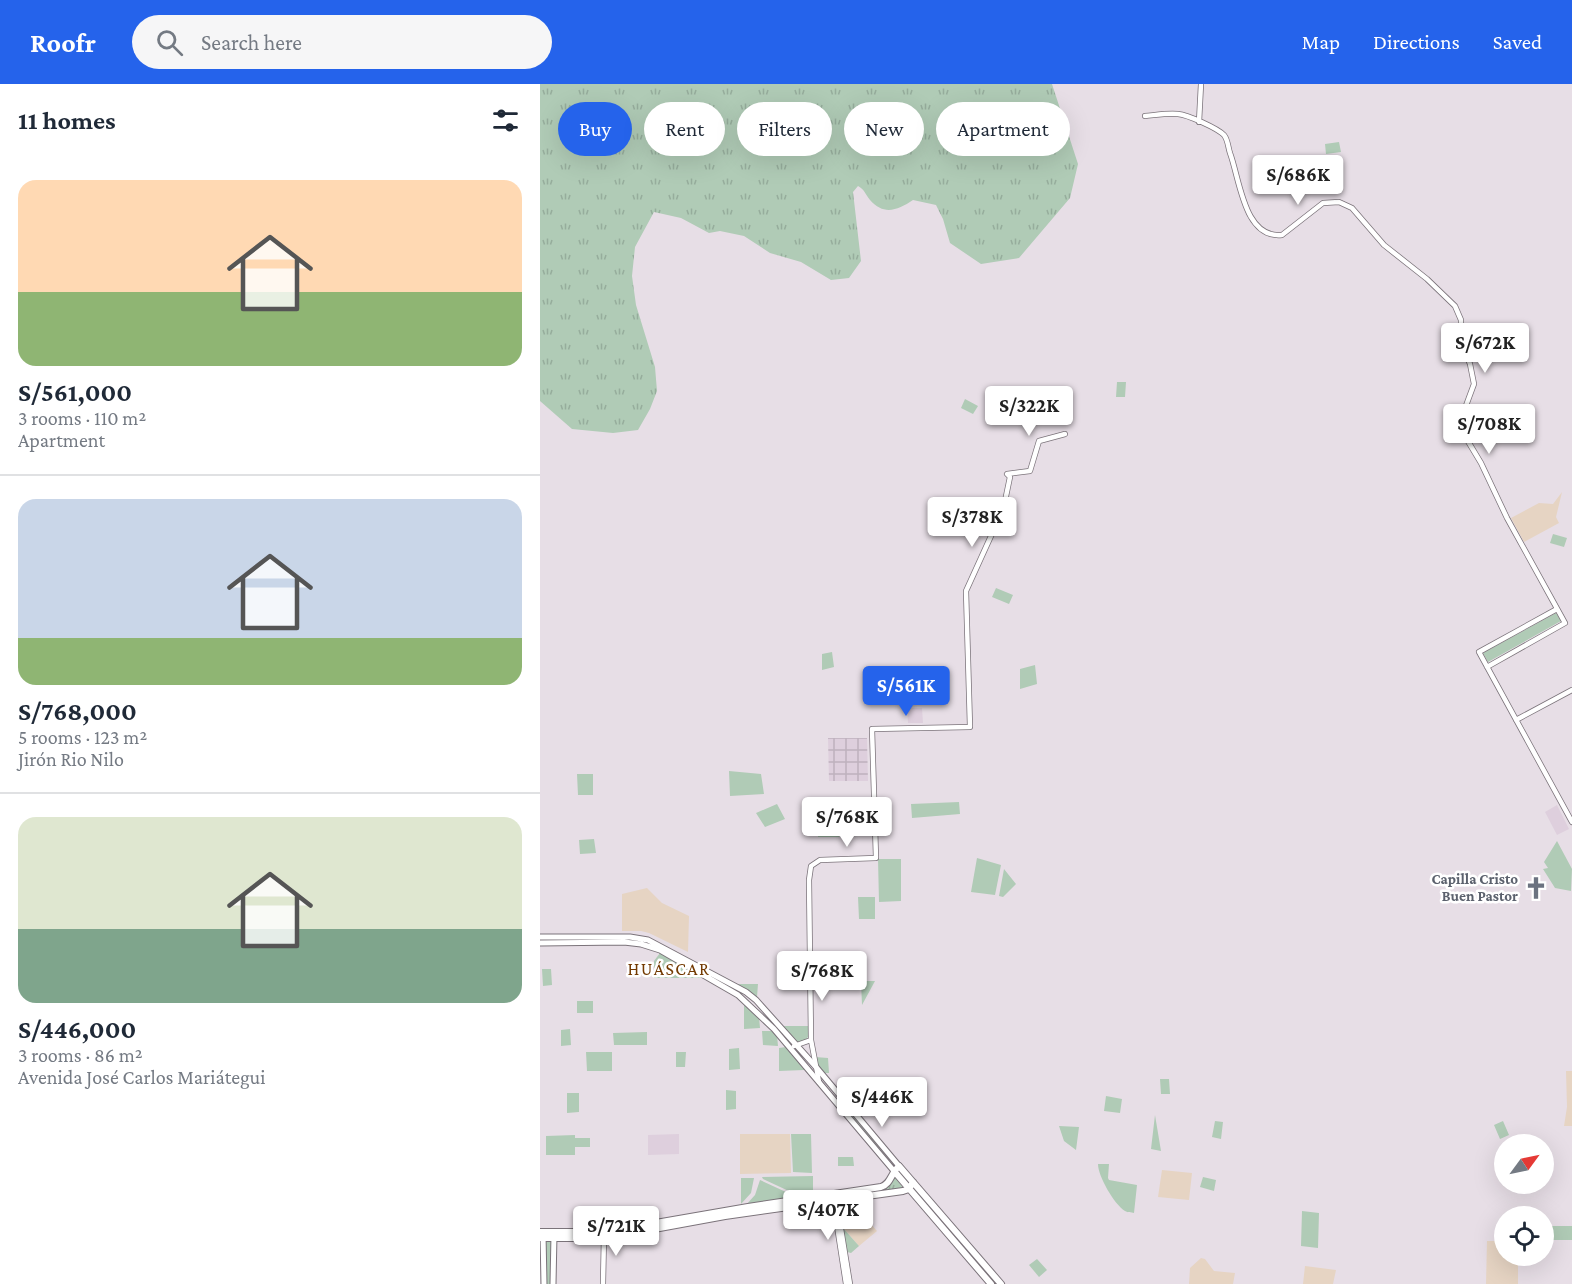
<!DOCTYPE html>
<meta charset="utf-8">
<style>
:root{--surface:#fff;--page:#f6f6f7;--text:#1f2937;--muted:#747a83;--line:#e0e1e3;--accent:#2563eb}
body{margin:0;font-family:"Crimson Pro",serif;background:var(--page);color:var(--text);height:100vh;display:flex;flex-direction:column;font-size:22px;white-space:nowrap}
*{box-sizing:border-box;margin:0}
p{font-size:20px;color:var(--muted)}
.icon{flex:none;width:33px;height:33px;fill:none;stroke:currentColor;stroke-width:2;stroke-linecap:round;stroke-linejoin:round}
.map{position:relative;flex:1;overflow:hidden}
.sheet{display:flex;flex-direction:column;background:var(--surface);width:540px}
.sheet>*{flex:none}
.hud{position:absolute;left:18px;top:18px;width:570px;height:54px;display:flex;gap:12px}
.needle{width:39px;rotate:57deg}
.controls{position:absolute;left:954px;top:1050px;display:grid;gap:12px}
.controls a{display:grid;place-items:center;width:60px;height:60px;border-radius:50%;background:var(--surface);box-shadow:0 6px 24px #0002;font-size:30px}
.price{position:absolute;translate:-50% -51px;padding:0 14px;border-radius:6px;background:#fff;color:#222;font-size:20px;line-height:39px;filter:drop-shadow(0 2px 3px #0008)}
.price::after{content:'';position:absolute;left:50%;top:36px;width:18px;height:14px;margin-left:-9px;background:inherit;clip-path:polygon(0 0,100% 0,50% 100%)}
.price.active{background:var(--accent);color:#fff}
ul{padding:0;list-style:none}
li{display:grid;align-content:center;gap:12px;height:318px;padding:0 18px}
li+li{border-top:2px solid var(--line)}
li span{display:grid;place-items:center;height:186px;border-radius:18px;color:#555}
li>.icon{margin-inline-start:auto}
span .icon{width:108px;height:108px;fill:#fffc;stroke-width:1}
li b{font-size:26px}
h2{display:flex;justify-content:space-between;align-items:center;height:72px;padding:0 18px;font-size:26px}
.tag{padding:0 21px;border-radius:27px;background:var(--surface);box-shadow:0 6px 24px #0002;font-size:21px;line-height:54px}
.tag.active{background:var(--accent);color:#fff}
header{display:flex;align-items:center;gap:36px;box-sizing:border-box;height:84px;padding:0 30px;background:var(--accent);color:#fff}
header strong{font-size:28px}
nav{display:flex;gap:33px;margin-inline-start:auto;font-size:21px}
.search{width:420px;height:54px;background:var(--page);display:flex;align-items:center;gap:15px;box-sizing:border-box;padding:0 21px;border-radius:33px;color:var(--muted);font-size:22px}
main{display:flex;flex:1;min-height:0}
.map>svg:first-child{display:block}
.built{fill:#decfdd}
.industrial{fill:url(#industrial-grid)}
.education{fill:#e6d4c3}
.medical{fill:#ead1cb}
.grass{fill:url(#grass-tufts)}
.green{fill:#b0cbb6}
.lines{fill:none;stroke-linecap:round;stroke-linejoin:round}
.tertiary-casing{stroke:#7b737a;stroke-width:6}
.secondary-casing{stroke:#7b737a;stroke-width:7}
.primary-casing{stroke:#7b737a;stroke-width:8}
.tertiary{stroke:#fff;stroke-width:4.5}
.secondary{stroke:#fff;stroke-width:5}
.primary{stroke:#fff;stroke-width:6}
.labels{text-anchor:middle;stroke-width:5;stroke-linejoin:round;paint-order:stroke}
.worship-label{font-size:15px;font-weight:bold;fill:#5b616d;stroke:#fff;text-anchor:end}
.quarter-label{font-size:18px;letter-spacing:1.5px;fill:#733a02;stroke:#fff}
</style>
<header>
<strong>Roofr</strong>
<div class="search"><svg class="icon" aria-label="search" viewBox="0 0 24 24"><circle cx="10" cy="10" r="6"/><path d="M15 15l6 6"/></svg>Search here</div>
<nav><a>Map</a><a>Directions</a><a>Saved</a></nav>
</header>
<main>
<section class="sheet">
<h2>11 homes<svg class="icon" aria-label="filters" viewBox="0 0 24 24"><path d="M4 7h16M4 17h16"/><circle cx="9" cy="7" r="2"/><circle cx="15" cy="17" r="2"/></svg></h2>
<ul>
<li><span style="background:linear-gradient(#ffd9b3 60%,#8fb573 0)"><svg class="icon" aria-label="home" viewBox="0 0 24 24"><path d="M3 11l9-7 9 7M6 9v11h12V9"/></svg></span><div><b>S/561,000</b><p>3 rooms · 110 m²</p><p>Apartment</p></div></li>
<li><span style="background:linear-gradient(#c9d6e8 75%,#8fb573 0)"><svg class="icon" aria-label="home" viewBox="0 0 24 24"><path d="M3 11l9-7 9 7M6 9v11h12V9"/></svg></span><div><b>S/768,000</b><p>5 rooms · 123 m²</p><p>Jirón Rio Nilo</p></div></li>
<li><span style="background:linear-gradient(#dfe7d0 60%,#7fa58c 0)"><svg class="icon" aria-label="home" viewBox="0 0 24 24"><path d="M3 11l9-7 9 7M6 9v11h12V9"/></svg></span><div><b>S/446,000</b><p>3 rooms · 86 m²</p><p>Avenida José Carlos Mariátegui</p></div></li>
</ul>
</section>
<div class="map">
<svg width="1032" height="1200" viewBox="0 0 1032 1200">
<defs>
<pattern id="industrial-grid" width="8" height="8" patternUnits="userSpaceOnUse" patternTransform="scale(1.5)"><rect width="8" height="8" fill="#decfdd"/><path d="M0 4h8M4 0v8" fill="none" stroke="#beb1bd"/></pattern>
<pattern id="grass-tufts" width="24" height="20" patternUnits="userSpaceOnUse" patternTransform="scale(1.5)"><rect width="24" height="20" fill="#b0cbb6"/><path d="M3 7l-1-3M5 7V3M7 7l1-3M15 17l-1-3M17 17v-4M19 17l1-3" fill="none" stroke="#96ad9c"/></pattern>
</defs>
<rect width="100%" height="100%" fill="#e7dee6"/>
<path class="built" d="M 367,624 L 382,624 L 383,639 L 368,639 Z
M 1017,721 L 1029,745 L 1017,751 L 1005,728 Z
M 139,1050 L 139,1070 L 108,1071 L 108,1051 Z"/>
<path class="industrial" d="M 288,654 L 327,654 L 328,697 L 289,697 Z"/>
<path class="education" d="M 1022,408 L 1016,433 L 1019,439 L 984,458 L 971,434 L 999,419 L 1013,420 Z
M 107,804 L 122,819 L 149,832 L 148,868 L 109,849 L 101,847 L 82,847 L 82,810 Z
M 1026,987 L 1032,987 L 1032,1042 L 1024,1042 L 1027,1023 Z
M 200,1050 L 250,1050 L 251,1089 L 200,1090 Z
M 622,1086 L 652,1089 L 649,1116 L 618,1113 Z
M 321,1129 L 337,1147 L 319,1162 L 303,1144 Z
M 947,1157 L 964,1157 L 964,1172 L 978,1172 L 978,1200 L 946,1200 Z
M 661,1174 L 665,1175 L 674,1187 L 695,1189 L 693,1200 L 649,1200 L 650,1184 Z
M 765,1182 L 796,1186 L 793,1200 L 763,1200 Z"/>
<path class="medical" d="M 275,874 L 301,874 L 302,895 L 275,896 Z"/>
<path class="grass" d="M 0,0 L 512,0 L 538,80 L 530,114 L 479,174 L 441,180 L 410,159 L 403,135 L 396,121 L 373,116 C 358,126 344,132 330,116 C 325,110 325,106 318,102 L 313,108 L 321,177 L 309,194 L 291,196 L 261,178 L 230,169 L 204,152 L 180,147 L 169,149 L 141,134 L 114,128 L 95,163 L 92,192 L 96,221 L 115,283 L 117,307 L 110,325 L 98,346 L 73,349 L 32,345 L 0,317 Z
M 308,1025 L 355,1081 L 355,1082 L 307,1029 Z
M 355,1093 L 364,1105 L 298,1114 L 297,1111 L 346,1104 Z"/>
<path class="green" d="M 799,58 L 801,68 L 786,70 L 785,60 Z
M 577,298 L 586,298 L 585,313 L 576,313 Z
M 425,315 L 438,322 L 433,330 L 421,324 Z
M 1013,450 L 1027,454 L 1024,463 L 1010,459 Z
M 456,504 L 473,511 L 469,520 L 452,513 Z
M 1016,529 L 1021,537 L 948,578 L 943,569 Z
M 292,568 L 294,583 L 282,586 L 282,570 Z
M 495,581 L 497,600 L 480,605 L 480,585 Z
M 189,687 L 221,690 L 224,710 L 190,712 Z
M 37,690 L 53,690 L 53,711 L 38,711 Z
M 419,718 L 420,730 L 372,734 L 371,720 Z
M 237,720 L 245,735 L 225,743 L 216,729 Z
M 278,741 L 298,741 L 299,753 L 278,753 Z
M 54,755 L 56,769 L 40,770 L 39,756 Z
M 1017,757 L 1032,785 L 1031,807 L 1015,804 L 1003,785 L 1008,784 L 1004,778 Z
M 437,774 L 461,781 L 455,811 L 431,808 Z
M 338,775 L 361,775 L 361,817 L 339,818 Z
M 464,785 L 476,800 L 463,813 L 459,812 Z
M 318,813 L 335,813 L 335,835 L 319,835 Z
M 120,869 L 162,892 L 162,894 L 114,894 L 114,877 Z
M 2,885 L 11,885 L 12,901 L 3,902 Z
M 321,897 L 335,897 L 322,921 Z
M 198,900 L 218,900 L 217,913 Z
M 37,917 L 53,917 L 53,929 L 37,929 Z
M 204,919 L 219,933 L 220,944 L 204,945 Z
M 242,942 L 268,942 L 269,951 L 266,956 L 257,960 Z
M 30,945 L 31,961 L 21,962 L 21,946 Z
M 222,947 L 234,947 L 237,951 L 238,962 L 223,961 Z
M 107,948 L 107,961 L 74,961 L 73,949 Z
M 246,963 L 264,985 L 264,986 L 239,987 L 239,964 Z
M 199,964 L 200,985 L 189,986 L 189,965 Z
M 46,968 L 72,968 L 72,987 L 47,987 Z
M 136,968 L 146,968 L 145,983 L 136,983 Z
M 275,973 L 288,974 L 289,989 L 282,989 L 277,983 Z
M 620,995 L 629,995 L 630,1010 L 621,1010 Z
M 186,1006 L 196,1007 L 196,1025 L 186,1026 Z
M 27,1009 L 39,1009 L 39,1028 L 27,1029 Z
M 566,1012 L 582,1015 L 580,1029 L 564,1027 Z
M 615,1031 L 621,1067 L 611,1065 Z
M 675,1037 L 683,1038 L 681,1055 L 672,1053 Z
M 963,1037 L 969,1051 L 960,1055 L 954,1041 Z
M 519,1042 L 539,1043 L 536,1066 L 524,1057 Z
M 251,1050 L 271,1050 L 272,1089 L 253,1088 Z
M 35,1051 L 35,1054 L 50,1054 L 50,1063 L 35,1063 L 35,1071 L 6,1071 L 6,1052 Z
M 298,1073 L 313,1073 L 314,1082 L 298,1082 Z
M 558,1080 L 569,1080 L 568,1094 L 569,1096 L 597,1101 L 594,1129 C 591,1128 588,1129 585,1127 C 574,1120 558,1092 558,1080 Z
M 273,1092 L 273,1112 L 253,1109 L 223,1095 L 222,1093 Z
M 663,1093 L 676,1096 L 674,1107 L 660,1103 Z
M 201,1094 L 214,1094 L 211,1109 L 201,1120 Z
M 220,1096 L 259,1114 L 205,1122 L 215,1111 Z
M 374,1103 L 457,1200 L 453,1200 L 371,1106 Z
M 762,1127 L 779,1129 L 778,1164 L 761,1162 Z
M 1004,1142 L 1032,1142 L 1032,1156 L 1013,1156 L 1013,1154 L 1004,1154 Z
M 303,1144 L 319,1162 L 311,1169 L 307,1168 Z
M 5,1155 L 11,1155 L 11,1200 L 6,1200 Z
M 497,1175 L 507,1186 L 499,1193 L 489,1181 Z"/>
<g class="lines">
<g class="tertiary-casing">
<path id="tertiary" d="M 605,32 C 616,31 627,29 638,30 C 648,31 677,44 684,51 C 688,56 688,63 690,69 C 700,96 704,155 742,151 L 783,119 L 799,118 L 812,124 L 844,161 L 887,195 L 915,222 L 921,236 L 921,258 L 930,280 L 934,300 L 924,327 L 923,349 L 941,379 L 967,434 L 1025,539 L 947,583
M 659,38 L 661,0
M 1017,525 L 939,568 L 1032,738
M 976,636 L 1032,606
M 254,962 L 271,956
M 279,998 L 271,956 L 269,796 L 271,782 L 280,776 L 336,774 L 332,645 L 430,643 L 426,507 L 456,441 L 465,417 L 470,393 L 467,390 L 490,387 L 499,357 L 525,350
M 296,1114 L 310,1200
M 293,1116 L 306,1200
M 63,1200 L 64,1152"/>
</g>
<g class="secondary-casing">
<path id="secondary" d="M 0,853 L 90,853 L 108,856 L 206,908 L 216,916 L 276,983 L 359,1082
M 0,859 L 84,858 L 101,860 L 120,866 L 198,911 L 234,945 L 354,1087
M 3,1150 L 4,1200
M 13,1200 L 14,1151"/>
</g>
<g class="primary-casing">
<path id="primary" d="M 354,1087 L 451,1200
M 0,1148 L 64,1148 L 208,1123 L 341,1103 C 351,1100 351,1089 359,1082 L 461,1200
M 0,1154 L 65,1154 L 185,1132 L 363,1107 L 369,1105 L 373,1098"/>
</g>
<use href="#tertiary" class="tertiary"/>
<use href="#secondary" class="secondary"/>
<use href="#primary" class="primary"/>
</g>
<defs>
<g id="church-bare" transform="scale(1.8)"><path d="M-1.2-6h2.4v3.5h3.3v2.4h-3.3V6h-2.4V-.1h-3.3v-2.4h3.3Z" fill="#6b7280" stroke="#fff" stroke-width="2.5" paint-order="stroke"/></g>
</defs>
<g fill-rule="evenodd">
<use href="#church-bare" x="996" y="804"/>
</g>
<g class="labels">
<g class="worship-label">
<text x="978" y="800">Capilla Cristo<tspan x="978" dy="17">Buen Pastor</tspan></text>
</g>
<g class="quarter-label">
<text x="129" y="891">HUÁSCAR</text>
</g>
</g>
</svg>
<div class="controls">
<a><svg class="needle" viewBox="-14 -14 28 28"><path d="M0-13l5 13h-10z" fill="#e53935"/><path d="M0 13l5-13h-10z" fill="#747a83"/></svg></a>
<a><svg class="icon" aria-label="locate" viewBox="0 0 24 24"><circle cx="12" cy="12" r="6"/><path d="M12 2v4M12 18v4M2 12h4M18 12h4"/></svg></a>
</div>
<b class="price" style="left:758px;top:122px">S/686K</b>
<b class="price" style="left:945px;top:290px">S/672K</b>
<b class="price" style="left:489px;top:353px">S/322K</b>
<b class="price" style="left:949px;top:371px">S/708K</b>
<b class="price" style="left:432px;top:464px">S/378K</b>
<b class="price active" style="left:366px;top:633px">S/561K</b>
<b class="price" style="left:307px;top:764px">S/768K</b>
<b class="price" style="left:282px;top:918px">S/768K</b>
<b class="price" style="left:342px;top:1044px">S/446K</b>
<b class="price" style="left:288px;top:1157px">S/407K</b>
<b class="price" style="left:76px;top:1173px">S/721K</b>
<div class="hud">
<a class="tag active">Buy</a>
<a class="tag">Rent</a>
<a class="tag">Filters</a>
<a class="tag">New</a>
<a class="tag">Apartment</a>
</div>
</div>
</main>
